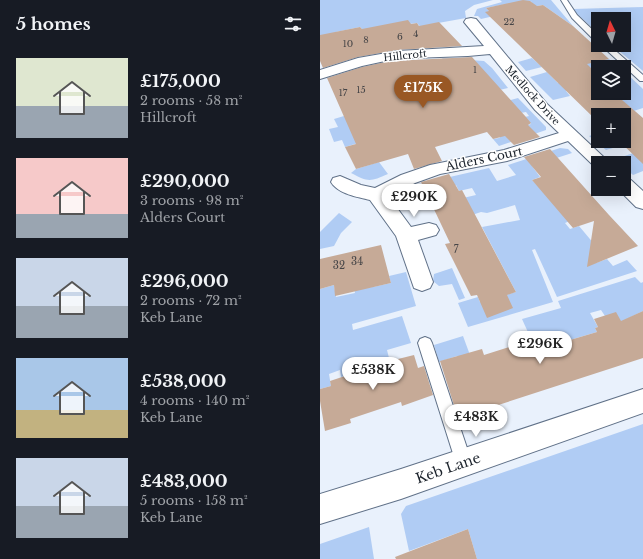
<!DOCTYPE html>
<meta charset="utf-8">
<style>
:root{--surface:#171b24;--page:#20242c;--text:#f1f3f6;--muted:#9ea1a6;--accent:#995824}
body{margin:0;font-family:"Libre Baskerville",serif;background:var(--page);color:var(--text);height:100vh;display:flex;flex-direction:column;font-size:15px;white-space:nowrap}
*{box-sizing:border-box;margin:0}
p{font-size:13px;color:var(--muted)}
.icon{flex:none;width:22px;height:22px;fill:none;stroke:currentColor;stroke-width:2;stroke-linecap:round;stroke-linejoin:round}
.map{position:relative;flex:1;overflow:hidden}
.details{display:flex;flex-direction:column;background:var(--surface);width:320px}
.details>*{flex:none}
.needle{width:26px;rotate:355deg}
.tools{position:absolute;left:271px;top:12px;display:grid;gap:8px}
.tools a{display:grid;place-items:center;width:40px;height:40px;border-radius:0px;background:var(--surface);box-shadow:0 4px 16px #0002;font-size:20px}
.price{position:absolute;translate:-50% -34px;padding:0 9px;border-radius:14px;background:#fff;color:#222;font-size:13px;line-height:26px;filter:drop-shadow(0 1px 2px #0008)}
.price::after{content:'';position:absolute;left:50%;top:24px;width:12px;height:9px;margin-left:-6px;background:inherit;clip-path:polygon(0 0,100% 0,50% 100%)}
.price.on{background:var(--accent);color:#fff}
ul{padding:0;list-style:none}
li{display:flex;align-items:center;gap:12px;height:100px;padding:0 16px}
li span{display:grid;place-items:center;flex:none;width:112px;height:80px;border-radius:0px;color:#555}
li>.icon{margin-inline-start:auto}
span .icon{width:48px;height:48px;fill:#fffc;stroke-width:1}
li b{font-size:17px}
h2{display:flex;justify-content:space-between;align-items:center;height:48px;padding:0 16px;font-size:17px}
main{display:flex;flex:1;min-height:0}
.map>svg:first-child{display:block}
.green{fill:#b0ccf4}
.building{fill:#c6aa97}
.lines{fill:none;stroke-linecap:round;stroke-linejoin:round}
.service-casing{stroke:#607188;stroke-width:2}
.minor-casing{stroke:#607188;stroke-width:2}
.service{fill:#fff;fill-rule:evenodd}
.minor{fill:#fff;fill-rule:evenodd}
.labels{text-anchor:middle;stroke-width:3;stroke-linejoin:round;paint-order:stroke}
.far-number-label{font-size:9px;fill:#464547}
.far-street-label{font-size:10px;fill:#1c232c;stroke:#fff}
.number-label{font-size:10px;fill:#464547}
.street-label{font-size:12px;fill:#1c232c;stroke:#fff}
.near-street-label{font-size:14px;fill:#1c232c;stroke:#fff}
</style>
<main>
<section class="details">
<h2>5 homes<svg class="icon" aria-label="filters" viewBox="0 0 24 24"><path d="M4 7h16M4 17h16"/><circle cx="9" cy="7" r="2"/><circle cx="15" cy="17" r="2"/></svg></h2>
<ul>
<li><span style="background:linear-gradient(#dfe7d0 60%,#9aa5b1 0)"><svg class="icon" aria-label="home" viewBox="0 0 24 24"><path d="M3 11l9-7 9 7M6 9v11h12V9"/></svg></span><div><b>£175,000</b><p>2 rooms · 58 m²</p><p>Hillcroft</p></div></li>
<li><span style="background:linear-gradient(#f6c9c9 70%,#9aa5b1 0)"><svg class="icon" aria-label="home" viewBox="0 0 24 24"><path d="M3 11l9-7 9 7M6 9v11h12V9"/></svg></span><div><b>£290,000</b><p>3 rooms · 98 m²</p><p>Alders Court</p></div></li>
<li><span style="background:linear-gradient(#c9d6e8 60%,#9aa5b1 0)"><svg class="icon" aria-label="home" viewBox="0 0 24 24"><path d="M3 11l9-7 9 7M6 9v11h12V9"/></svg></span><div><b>£296,000</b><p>2 rooms · 72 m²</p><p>Keb Lane</p></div></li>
<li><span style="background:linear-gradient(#a9c7e8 65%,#c2b280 0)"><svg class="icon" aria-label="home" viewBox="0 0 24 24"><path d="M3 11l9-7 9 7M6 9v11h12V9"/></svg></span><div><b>£538,000</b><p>4 rooms · 140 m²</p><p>Keb Lane</p></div></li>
<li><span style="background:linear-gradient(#c9d6e8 60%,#9aa5b1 0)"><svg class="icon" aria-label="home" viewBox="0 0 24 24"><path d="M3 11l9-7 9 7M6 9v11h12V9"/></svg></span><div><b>£483,000</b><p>5 rooms · 158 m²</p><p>Keb Lane</p></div></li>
</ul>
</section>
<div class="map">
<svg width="323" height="559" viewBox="0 0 323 559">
<rect width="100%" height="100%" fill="#e9f1fc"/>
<path class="green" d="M 0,0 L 173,0 L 154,5 L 145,11 L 146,18 L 107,25 L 102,29 L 97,23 L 43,30 L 40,27 L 16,32 L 0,39 Z
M 180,0 L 231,0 L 253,26 L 223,5 L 211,7 L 212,2 C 203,0 178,6 166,8 L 174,16 L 161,19 L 158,16 L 154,16 L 157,9 L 182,2 Z
M 323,7 L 323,71 L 292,45 L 304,45 L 304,19 L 278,19 L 278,33 L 252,9 Z
M 122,58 L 164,61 L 172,68 L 188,88 L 175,91 L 133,72 Z
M 212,58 L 222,67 L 206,71 L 198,62 Z
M 289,59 L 300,67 L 278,67 L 278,80 L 246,91 L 250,96 L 233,100 L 210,77 L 227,72 L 238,83 L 276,73 L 264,62 Z
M 304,71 L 323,89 L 323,108 L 301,115 L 287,109 L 306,104 L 294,93 L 304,93 Z
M 198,98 L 226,127 L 226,130 L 179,146 L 173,139 L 179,138 L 187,131 L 211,124 L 205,117 L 209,116 L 206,112 L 42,142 L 25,147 L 22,140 L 14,142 L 9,129 L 18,127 L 14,119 L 24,116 L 166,107 Z
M 278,133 L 278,141 L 299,141 L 303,145 L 286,150 L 269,136 Z
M 240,148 L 248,149 L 252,153 L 212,166 L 220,177 L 212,180 L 252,220 L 245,223 L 250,229 L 259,226 L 280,251 L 272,262 L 276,263 L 287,259 L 293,266 L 307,260 L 317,271 L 237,297 L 215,249 L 212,250 L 233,302 L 148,327 L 138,303 L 158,297 L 160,302 L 196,292 L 162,227 L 200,220 L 195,205 L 167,213 L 161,212 L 152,215 L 143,198 L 156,195 L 152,188 L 139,191 L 136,185 L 126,187 L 121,179 L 169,168 L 177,181 L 196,175 L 188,165 Z
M 319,151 L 323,154 L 323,171 L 313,175 L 304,167 L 304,163 L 300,163 L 296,159 Z
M 59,162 L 68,174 C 50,182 48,182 31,173 L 36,169 Z
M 19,213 L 32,222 L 21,233 L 14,246 L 0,249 L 0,232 Z
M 132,268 L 145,298 L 139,300 L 132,284 L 119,286 L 113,281 L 114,274 Z
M 86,272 L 96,306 L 32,324 L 33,330 L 82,316 L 91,343 L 67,350 L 70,362 L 21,377 L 20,370 L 9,374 L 11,386 L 0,389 L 0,289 L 14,285 L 16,297 L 35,293 L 34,288 L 53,287 L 71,283 L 69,276 Z
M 315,277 L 321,283 L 323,282 L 323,311 L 307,319 L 323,339 L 285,316 L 281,310 L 270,313 L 278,327 L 275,328 L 277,332 L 216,350 L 202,319 L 241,308 L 238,301 Z
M 143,336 L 154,366 L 137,356 L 119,362 L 114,345 Z
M 323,424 L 323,559 L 157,559 L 148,529 L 89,551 L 81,514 L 86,506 Z
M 49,527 L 54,559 L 0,559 L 0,544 Z"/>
<path class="building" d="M 203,0 L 210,1 L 217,6 L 223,5 L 253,26 L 289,59 L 267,64 L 276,73 L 272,74 L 278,79 L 278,93 L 294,93 L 323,118 L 323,164 L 299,141 L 304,141 L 304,115 L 278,115 L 278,121 L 275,119 L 165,12 L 169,11 L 166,8 Z
M 88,20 L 91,24 L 97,23 L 99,26 L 119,22 L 142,46 L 78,50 L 38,57 L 3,68 L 0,61 L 0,35 L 40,27 L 42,29 Z
M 152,57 L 206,117 L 211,123 L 208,125 L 220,137 L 194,145 L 185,136 L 173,139 L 167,132 L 115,147 L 122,161 L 94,169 L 88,154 L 36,169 L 25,147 L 36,144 L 7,78 L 42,67 L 65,62 L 92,60 Z
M 230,149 L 289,215 L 318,246 L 267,267 L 274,221 L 253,228 L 212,180 L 221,177 L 204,157 Z
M 129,174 L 139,191 L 142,190 L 196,292 L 187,295 L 193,308 L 167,318 L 157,295 L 151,296 L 125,244 L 130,243 L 101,182 Z
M 61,245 L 71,283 L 15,296 L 14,285 L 0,289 L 0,259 Z
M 323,311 L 323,358 L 138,418 L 120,361 L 162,349 L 164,355 L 208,341 L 213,351 L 277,332 L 275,328 L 278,327 L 274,319 L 296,312 L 301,321 Z
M 94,355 L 98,368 L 104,366 L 113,395 L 82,406 L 81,402 L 30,419 L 31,423 L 5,431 L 0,401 L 0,389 L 11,386 L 10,381 L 70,361 Z
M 148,529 L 157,559 L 76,559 L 75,557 Z"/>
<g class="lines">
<g class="service-casing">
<path id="service" d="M 241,0 L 247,0 L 257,15 L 278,35 L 278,41 L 275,41 L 252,18 Z
M 281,45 L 289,45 L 323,75 L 323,81 L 320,81 Z
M 105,337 L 110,339 L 112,343 L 152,463 L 149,468 L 144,471 L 139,468 L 136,463 L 98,343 L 100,339 Z"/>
</g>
<g class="minor-casing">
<path id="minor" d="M 151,18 L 156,19 L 227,104 L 290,163 L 278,163 L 278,168 L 275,167 L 248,141 L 187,161 L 120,174 L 95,183 L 69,197 L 91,227 L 109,223 L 116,225 L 119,230 L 116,235 L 98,240 L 113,282 L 110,288 L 102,291 L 94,288 L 76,236 L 50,200 C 38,197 18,194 11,182 L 13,178 L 20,176 L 41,185 L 55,188 L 81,175 L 110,165 L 184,150 L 239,133 L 215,110 L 170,54 L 148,56 L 92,58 L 65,61 L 42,66 L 0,79 L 0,70 L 38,58 L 78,51 L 164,46 L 144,22 L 146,19 Z
M 304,178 L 311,180 L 323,191 L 323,209 L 316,207 L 298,189 L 304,189 Z
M 323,389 L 323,413 L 81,499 L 0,524 L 0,494 L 81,469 Z"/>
</g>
<use href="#service" class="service"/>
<use href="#minor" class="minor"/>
</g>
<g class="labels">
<g class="far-number-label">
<text x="189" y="25">22</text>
<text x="96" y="37">4</text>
<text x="80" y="40">6</text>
<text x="46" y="43">8</text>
<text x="28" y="47">10</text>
<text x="155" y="73">1</text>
<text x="41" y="93">15</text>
<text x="23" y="96">17</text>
</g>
<g class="far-street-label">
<text transform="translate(85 55) rotate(-6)" y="4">Hillcroft</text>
<text transform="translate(213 95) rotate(48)" y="4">Medlock Drive</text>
</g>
<g class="number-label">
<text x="136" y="253">7</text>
<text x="37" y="265">34</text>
<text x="19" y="269">32</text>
</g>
<g class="street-label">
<text transform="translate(164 159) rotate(-12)" y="4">Alders Court</text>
</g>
<g class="near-street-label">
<text transform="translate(128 468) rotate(-19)" y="5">Keb Lane</text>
</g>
</g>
</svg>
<div class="tools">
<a><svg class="needle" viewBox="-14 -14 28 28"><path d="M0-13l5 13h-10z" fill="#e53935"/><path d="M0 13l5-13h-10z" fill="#9ea1a6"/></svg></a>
<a><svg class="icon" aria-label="layers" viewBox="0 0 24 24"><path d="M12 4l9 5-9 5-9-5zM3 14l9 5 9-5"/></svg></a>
<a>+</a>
<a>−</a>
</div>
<b class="price on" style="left:103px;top:109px">£175K</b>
<b class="price" style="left:94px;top:218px">£290K</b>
<b class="price" style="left:220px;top:365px">£296K</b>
<b class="price" style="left:53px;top:391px">£538K</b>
<b class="price" style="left:156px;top:438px">£483K</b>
</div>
</main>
